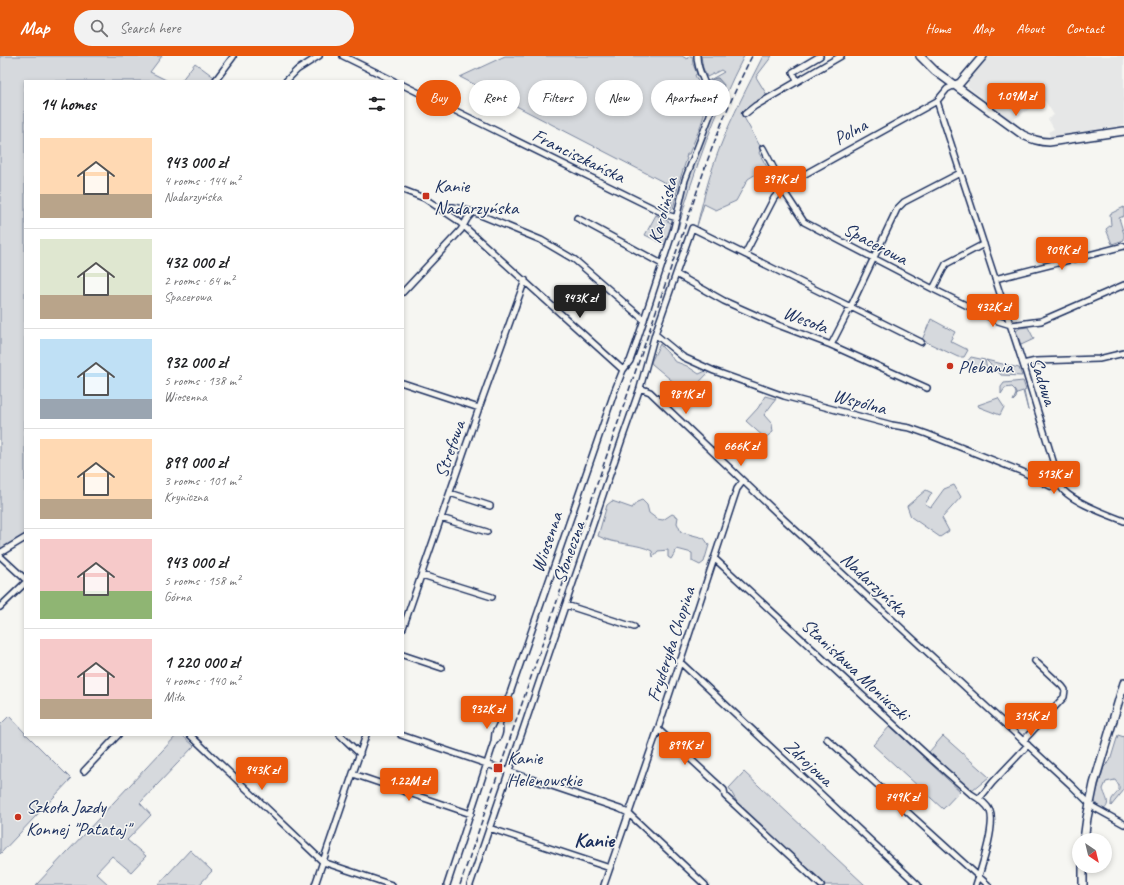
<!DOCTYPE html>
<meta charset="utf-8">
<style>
:root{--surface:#fff;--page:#f2f2f2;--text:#202124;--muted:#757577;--line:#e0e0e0;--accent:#ea580c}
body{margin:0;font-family:Caveat,sans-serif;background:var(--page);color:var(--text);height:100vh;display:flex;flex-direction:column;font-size:15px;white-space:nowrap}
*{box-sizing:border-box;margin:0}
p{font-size:13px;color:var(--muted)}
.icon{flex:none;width:22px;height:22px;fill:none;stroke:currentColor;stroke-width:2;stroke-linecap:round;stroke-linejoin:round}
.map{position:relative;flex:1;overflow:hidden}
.sheet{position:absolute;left:24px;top:24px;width:380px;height:656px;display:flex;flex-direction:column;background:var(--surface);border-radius:0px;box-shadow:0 2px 6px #0003}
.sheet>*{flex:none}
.guide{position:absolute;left:416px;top:24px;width:380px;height:36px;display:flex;gap:8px}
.needle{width:26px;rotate:145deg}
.fabs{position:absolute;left:1072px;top:777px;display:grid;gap:8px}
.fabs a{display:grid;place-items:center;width:40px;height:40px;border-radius:50%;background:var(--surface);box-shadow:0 2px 6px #0003;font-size:20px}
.price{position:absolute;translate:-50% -34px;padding:0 9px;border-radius:4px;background:var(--accent);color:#fff;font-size:13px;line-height:26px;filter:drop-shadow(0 1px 2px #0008)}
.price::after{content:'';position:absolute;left:50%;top:24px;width:12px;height:9px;margin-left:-6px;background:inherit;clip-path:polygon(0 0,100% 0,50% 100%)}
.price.active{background:#222;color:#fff}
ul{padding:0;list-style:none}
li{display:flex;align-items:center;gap:12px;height:100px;padding:0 16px}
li+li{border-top:1px solid var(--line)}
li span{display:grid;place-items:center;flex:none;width:112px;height:80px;border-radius:0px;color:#555}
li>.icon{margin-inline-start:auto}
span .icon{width:48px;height:48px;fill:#fffc;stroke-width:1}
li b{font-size:17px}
h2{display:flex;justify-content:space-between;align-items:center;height:48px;padding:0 16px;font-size:17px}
.pill{padding:0 14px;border-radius:18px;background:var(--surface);box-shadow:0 2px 6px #0003;font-size:14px;line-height:36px}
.pill.active{background:var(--accent);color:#fff}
header{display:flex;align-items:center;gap:24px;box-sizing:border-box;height:56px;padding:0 20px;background:var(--accent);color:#fff}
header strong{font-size:19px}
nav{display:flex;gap:22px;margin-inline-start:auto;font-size:14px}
.search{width:280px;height:36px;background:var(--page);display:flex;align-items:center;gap:10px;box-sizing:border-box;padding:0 14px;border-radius:22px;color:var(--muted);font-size:15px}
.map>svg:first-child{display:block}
.built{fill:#e6e7e7}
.green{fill:#d6d9dd;stroke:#78849e}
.water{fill:#abb2c0;stroke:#717e99}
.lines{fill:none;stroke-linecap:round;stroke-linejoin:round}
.street-casing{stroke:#1b2f5e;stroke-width:8}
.secondary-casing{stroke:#1b2f5e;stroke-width:10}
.street{stroke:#f6f6f2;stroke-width:5}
.secondary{stroke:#f6f6f2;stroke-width:7}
.rail{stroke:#1b2f5e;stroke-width:1.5;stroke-dasharray:6 3;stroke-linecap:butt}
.poi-dot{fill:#c8321e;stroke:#f6f6f2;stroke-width:1.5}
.labels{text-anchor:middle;stroke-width:3;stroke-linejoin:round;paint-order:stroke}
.street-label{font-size:19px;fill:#1b2f5e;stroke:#f6f6f2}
.poi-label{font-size:19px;fill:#1b2f5e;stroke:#f6f6f2;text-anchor:start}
.quarter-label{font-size:21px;font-weight:bold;fill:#1b2f5e;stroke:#f6f6f2}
</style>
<header>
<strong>Map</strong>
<div class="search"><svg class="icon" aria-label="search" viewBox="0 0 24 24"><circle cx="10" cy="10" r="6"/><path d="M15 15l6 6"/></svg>Search here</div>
<nav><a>Home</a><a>Map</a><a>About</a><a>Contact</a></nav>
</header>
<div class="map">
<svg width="1124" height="829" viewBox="0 0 1124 829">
<rect width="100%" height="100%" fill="#f6f6f2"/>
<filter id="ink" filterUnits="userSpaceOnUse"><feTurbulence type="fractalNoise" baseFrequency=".025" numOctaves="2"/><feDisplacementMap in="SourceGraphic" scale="8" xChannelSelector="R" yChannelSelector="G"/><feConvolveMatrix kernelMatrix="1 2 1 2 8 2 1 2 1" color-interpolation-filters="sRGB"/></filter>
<g filter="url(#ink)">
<path class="built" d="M 989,0 L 1124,0 L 1124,69 L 1051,81 L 1048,76 L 1054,73 L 1048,63 L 1054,59 L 1045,45 L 1032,51 L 1011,65 L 968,31 L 968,25 Z"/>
<path class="green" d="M 0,0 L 162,0 L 150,16 L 168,25 L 25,25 L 25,479 L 0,495 Z
M 505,0 L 682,0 L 687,3 L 689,0 L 692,0 L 693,8 L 697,18 L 695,19 C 697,25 702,31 704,38 C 710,56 695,81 689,98 L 687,98 L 686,102 L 687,102 L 679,126 L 673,153 L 669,155 L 672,148 L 671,147 L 675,132 L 460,21 Z
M 701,0 L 744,0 C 716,55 694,113 678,173 L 676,172 L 689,119 L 714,54 L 715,42 L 708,25 L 724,16 L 721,14 L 707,21 L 703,12 Z
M 763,0 L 772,0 L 756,21 L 767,39 L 741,56 L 761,92 L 759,97 L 767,111 L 748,123 L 736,145 L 716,154 L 704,148 L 697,170 C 703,143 710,117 720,91 C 732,60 748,30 763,0 Z
M 195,7 L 214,21 L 212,25 L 181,25 Z
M 1124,151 L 1124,160 L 1119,162 L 1124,178 L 1124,184 L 1112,188 L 1106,173 L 1111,169 L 1110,158 Z
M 656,159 L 673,168 L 666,189 L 645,179 Z
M 931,263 L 955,276 L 950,285 L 968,294 L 964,301 L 958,301 L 922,284 Z
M 1028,271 L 1034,283 L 1021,289 L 1016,275 L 1020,272 Z
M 660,288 C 663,294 670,297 674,305 L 687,310 L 699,318 L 708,314 L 710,315 L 688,338 L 652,308 L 651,306 Z
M 971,301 L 985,304 L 987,313 L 981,310 L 978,311 L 967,306 Z
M 986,304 L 1019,312 L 1022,320 L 1001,319 Z
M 1023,325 L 1026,334 L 1024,335 L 1028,354 L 1023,335 L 1017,337 L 1016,342 L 1013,345 L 1016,338 L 1015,334 L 1012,331 L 1005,332 L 1001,338 L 1001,331 L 1004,327 Z
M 765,340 L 776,343 L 764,359 L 772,368 L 773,376 L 765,382 L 746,365 L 758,352 Z
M 998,342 L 1004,351 L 1000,359 L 979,351 L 978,349 Z
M 954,429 L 961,441 L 942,462 L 949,475 L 940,481 L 911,461 L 907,450 L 926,434 L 932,437 L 925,448 L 931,451 L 944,433 Z
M 642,444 L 647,449 L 649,457 L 657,463 L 663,464 L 672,458 L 678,461 L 677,467 L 681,476 L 704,482 L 709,489 L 704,506 L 700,509 L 692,505 L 692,497 L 677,493 L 671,503 L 668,501 L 668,494 L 658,495 L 653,501 L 652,495 C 638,487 615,489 598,480 L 607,449 L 612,445 L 632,452 L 637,446 Z
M 9,660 L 25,677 L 25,679 L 27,679 L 71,723 L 0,798 L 0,669 Z
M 890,670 L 960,735 L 943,753 L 873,689 Z
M 177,679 L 182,679 L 194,690 L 140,747 L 151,759 L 127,784 L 146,800 L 131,816 L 112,800 L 96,817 L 109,829 L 36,829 Z
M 1118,679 L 1124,681 L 1124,734 L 1111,750 C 1111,748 1111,745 1112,743 C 1116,736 1124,735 1115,724 L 1106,726 L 1103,733 C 1105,741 1112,748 1103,754 L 1098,751 L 1094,744 L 1104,711 L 1110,705 Z
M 943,680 L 989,721 L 972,735 L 929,696 Z
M 744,716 L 865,829 L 825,829 L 738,748 L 729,732 Z
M 190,794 L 212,815 L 199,829 L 158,829 Z"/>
<path class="water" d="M 716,22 L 718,22 L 724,29 L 723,32 L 719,34 L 713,32 L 711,26 L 711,24 Z"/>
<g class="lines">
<g class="street-casing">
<path id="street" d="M 343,0 L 394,25
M 215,25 L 233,1
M 286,25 L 297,14 L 319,0
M 797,25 L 793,16 L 820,0
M 403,29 L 667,159 L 677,162
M 937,45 L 1026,317 L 1061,431 C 1069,445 1109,459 1124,465
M 745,58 L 755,50 L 841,0
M 763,92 L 782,128 L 785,137 L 804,166 L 933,233 L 998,265 L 1011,269 L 1041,265 L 1124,229
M 403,134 L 424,142 L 457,164 L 623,314
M 443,154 L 449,151 L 454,151 L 473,156 L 541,184 L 575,204 L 644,264
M 577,162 L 662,208
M 745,198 L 774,142 L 787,128 L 937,45 L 947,33 L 955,29
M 676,218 L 724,245 L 778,269 L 831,289 L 927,332
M 995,223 L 1124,190
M 933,233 L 946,208 L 984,188
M 403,236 L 461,174 L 467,163 L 473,156
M 655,278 L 683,301 L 714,315 L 784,340 L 892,369 L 910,372 L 927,378 L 1023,416 L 1050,430 L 1054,431 L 1060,428
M 831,289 L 851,250 L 897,153 L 904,146 L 960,117
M 1023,308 L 1036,305 L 1099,303 L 1124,297
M 403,327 L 479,352
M 640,332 L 650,336 L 778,458 L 1072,730 L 1093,751 L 1124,768
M 450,437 L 490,450
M 441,462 L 487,476
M 0,497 L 25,482
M 0,500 L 25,523
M 714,502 L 928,700 L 971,738 C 978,742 987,748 990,755 C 996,770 981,813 976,829
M 422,519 L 492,541
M 566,549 L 634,571
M 0,551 L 25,527
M 403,572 L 479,352 L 525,224
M 403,599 L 442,612
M 679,605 L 918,829
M 658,673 L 724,734 L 725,740 L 821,829
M 190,679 L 321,804 L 326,807 L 392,829
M 340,679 L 360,698
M 401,679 L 620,753 L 628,757 L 705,829
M 827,683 L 988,829
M 1023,685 L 1064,641 L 1065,634 L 1062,630 L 1035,605
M 494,686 C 499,682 501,675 499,669
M 84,715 L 118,679
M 353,718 L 471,758
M 979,743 L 993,726 L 1028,689
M 489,772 L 610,812
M 315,829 L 366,679
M 447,829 L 494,686 L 495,677 L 499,669 L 615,334 L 623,314 L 630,305 L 636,288 L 674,172 L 685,124 L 710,59 C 715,35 697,22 697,0
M 470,829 L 621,386 L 640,332 L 655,278 L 692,172 L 921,286
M 604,829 L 658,673 L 737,433 L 743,425"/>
</g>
<g class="secondary-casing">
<path id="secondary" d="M 920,0 L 935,15 L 1023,79 C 1032,83 1039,86 1049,86 L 1124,75
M 955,29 L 960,27 L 983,0
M 1084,784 L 1087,762 L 1094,728 L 1124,627
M 1083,810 L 1083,829"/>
</g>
<use href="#street" class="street"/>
<use href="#secondary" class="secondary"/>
<path class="rail" d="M 460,829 L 708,103 C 721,68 735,33 752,0"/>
</g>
</g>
<g class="poi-dot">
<rect x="422" y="136" width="8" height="8" rx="2"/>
<circle cx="950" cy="310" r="4"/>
<rect x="493" y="707" width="10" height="10" rx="2"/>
<circle cx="18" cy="761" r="4"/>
</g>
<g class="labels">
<g class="street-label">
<text transform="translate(850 75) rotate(-29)" y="7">Polna</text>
<text transform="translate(579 99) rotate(26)" y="7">Franciszkańska</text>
<text transform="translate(662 154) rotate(-75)" y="7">Karolińska</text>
<text transform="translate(876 187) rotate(28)" y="7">Spacerowa</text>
<text transform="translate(806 263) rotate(21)" y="7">Wesoła</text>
<text transform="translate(1044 325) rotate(72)" y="7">Sadowa</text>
<text transform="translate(860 345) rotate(15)" y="7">Wspólna</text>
<text transform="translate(449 393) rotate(-71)" y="7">Strefowa</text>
<text transform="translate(546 486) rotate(-71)" y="7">Wiosenna</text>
<text transform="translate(568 496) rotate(-71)" y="7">Słoneczna</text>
<text transform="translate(875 528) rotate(43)" y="7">Nadarzyńska</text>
<text transform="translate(670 588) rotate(-72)" y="7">Fryderyka Chopina</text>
<text transform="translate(856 613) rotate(43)" y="7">Stanisława Moniuszki</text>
<text transform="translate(809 706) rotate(43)" y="7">Zdrojowa</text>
</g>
<g class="poi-label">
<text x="434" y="136">Kanie<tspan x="434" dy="22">Nadarzyńska</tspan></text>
<text x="958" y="317">Plebania</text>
<text x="507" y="708">Kanie<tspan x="507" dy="22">Helenowskie</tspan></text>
<text x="26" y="757">Szkoła Jazdy<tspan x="26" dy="22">Konnej "Patataj"</tspan></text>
</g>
<g class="quarter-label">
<text x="594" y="791">Kanie</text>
</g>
</g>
</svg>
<div class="fabs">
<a><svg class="needle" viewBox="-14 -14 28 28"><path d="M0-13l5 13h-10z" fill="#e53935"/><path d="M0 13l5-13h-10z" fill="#757577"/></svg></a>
</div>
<b class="price" style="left:1016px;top:61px">1.09M zł</b>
<b class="price" style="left:780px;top:144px">397K zł</b>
<b class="price" style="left:1062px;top:215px">909K zł</b>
<b class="price active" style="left:580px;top:263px">943K zł</b>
<b class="price" style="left:993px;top:272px">432K zł</b>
<b class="price" style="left:686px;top:359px">981K zł</b>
<b class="price" style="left:741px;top:411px">666K zł</b>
<b class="price" style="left:1054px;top:439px">513K zł</b>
<b class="price" style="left:487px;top:674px">932K zł</b>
<b class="price" style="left:1031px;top:681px">315K zł</b>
<b class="price" style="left:685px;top:710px">899K zł</b>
<b class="price" style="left:262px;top:735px">943K zł</b>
<b class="price" style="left:409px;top:746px">1.22M zł</b>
<b class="price" style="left:902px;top:762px">749K zł</b>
<div class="guide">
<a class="pill active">Buy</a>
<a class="pill">Rent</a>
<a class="pill">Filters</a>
<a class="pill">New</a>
<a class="pill">Apartment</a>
</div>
<section class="sheet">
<h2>14 homes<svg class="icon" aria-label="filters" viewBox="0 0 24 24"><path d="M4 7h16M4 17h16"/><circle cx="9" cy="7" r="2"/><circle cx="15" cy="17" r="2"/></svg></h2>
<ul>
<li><span style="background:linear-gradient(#ffd9b3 70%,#b9a48a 0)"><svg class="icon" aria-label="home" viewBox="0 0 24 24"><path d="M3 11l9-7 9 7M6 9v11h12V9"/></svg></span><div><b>943 000 zł</b><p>4 rooms · 144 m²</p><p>Nadarzyńska</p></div></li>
<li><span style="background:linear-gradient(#dfe7d0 70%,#b9a48a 0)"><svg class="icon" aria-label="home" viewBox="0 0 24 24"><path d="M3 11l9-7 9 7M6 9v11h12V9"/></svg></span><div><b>432 000 zł</b><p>2 rooms · 64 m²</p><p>Spacerowa</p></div></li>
<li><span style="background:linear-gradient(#bfe0f5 75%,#9aa5b1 0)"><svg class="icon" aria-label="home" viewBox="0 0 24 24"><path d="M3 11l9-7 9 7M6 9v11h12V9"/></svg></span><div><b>932 000 zł</b><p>5 rooms · 138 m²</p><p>Wiosenna</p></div></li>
<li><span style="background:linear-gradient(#ffd9b3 75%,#b9a48a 0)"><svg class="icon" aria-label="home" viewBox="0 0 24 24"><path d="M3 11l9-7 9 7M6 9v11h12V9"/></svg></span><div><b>899 000 zł</b><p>3 rooms · 101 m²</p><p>Kryniczna</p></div></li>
<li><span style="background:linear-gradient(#f6c9c9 65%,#8fb573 0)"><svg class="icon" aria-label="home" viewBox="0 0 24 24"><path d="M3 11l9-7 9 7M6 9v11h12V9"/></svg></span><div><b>943 000 zł</b><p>5 rooms · 158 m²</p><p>Górna</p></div></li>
<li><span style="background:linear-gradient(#f6c9c9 75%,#b9a48a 0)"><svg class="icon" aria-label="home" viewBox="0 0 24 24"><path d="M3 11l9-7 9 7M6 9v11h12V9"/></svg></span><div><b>1 220 000 zł</b><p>4 rooms · 140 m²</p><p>Miła</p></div></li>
</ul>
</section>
</div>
